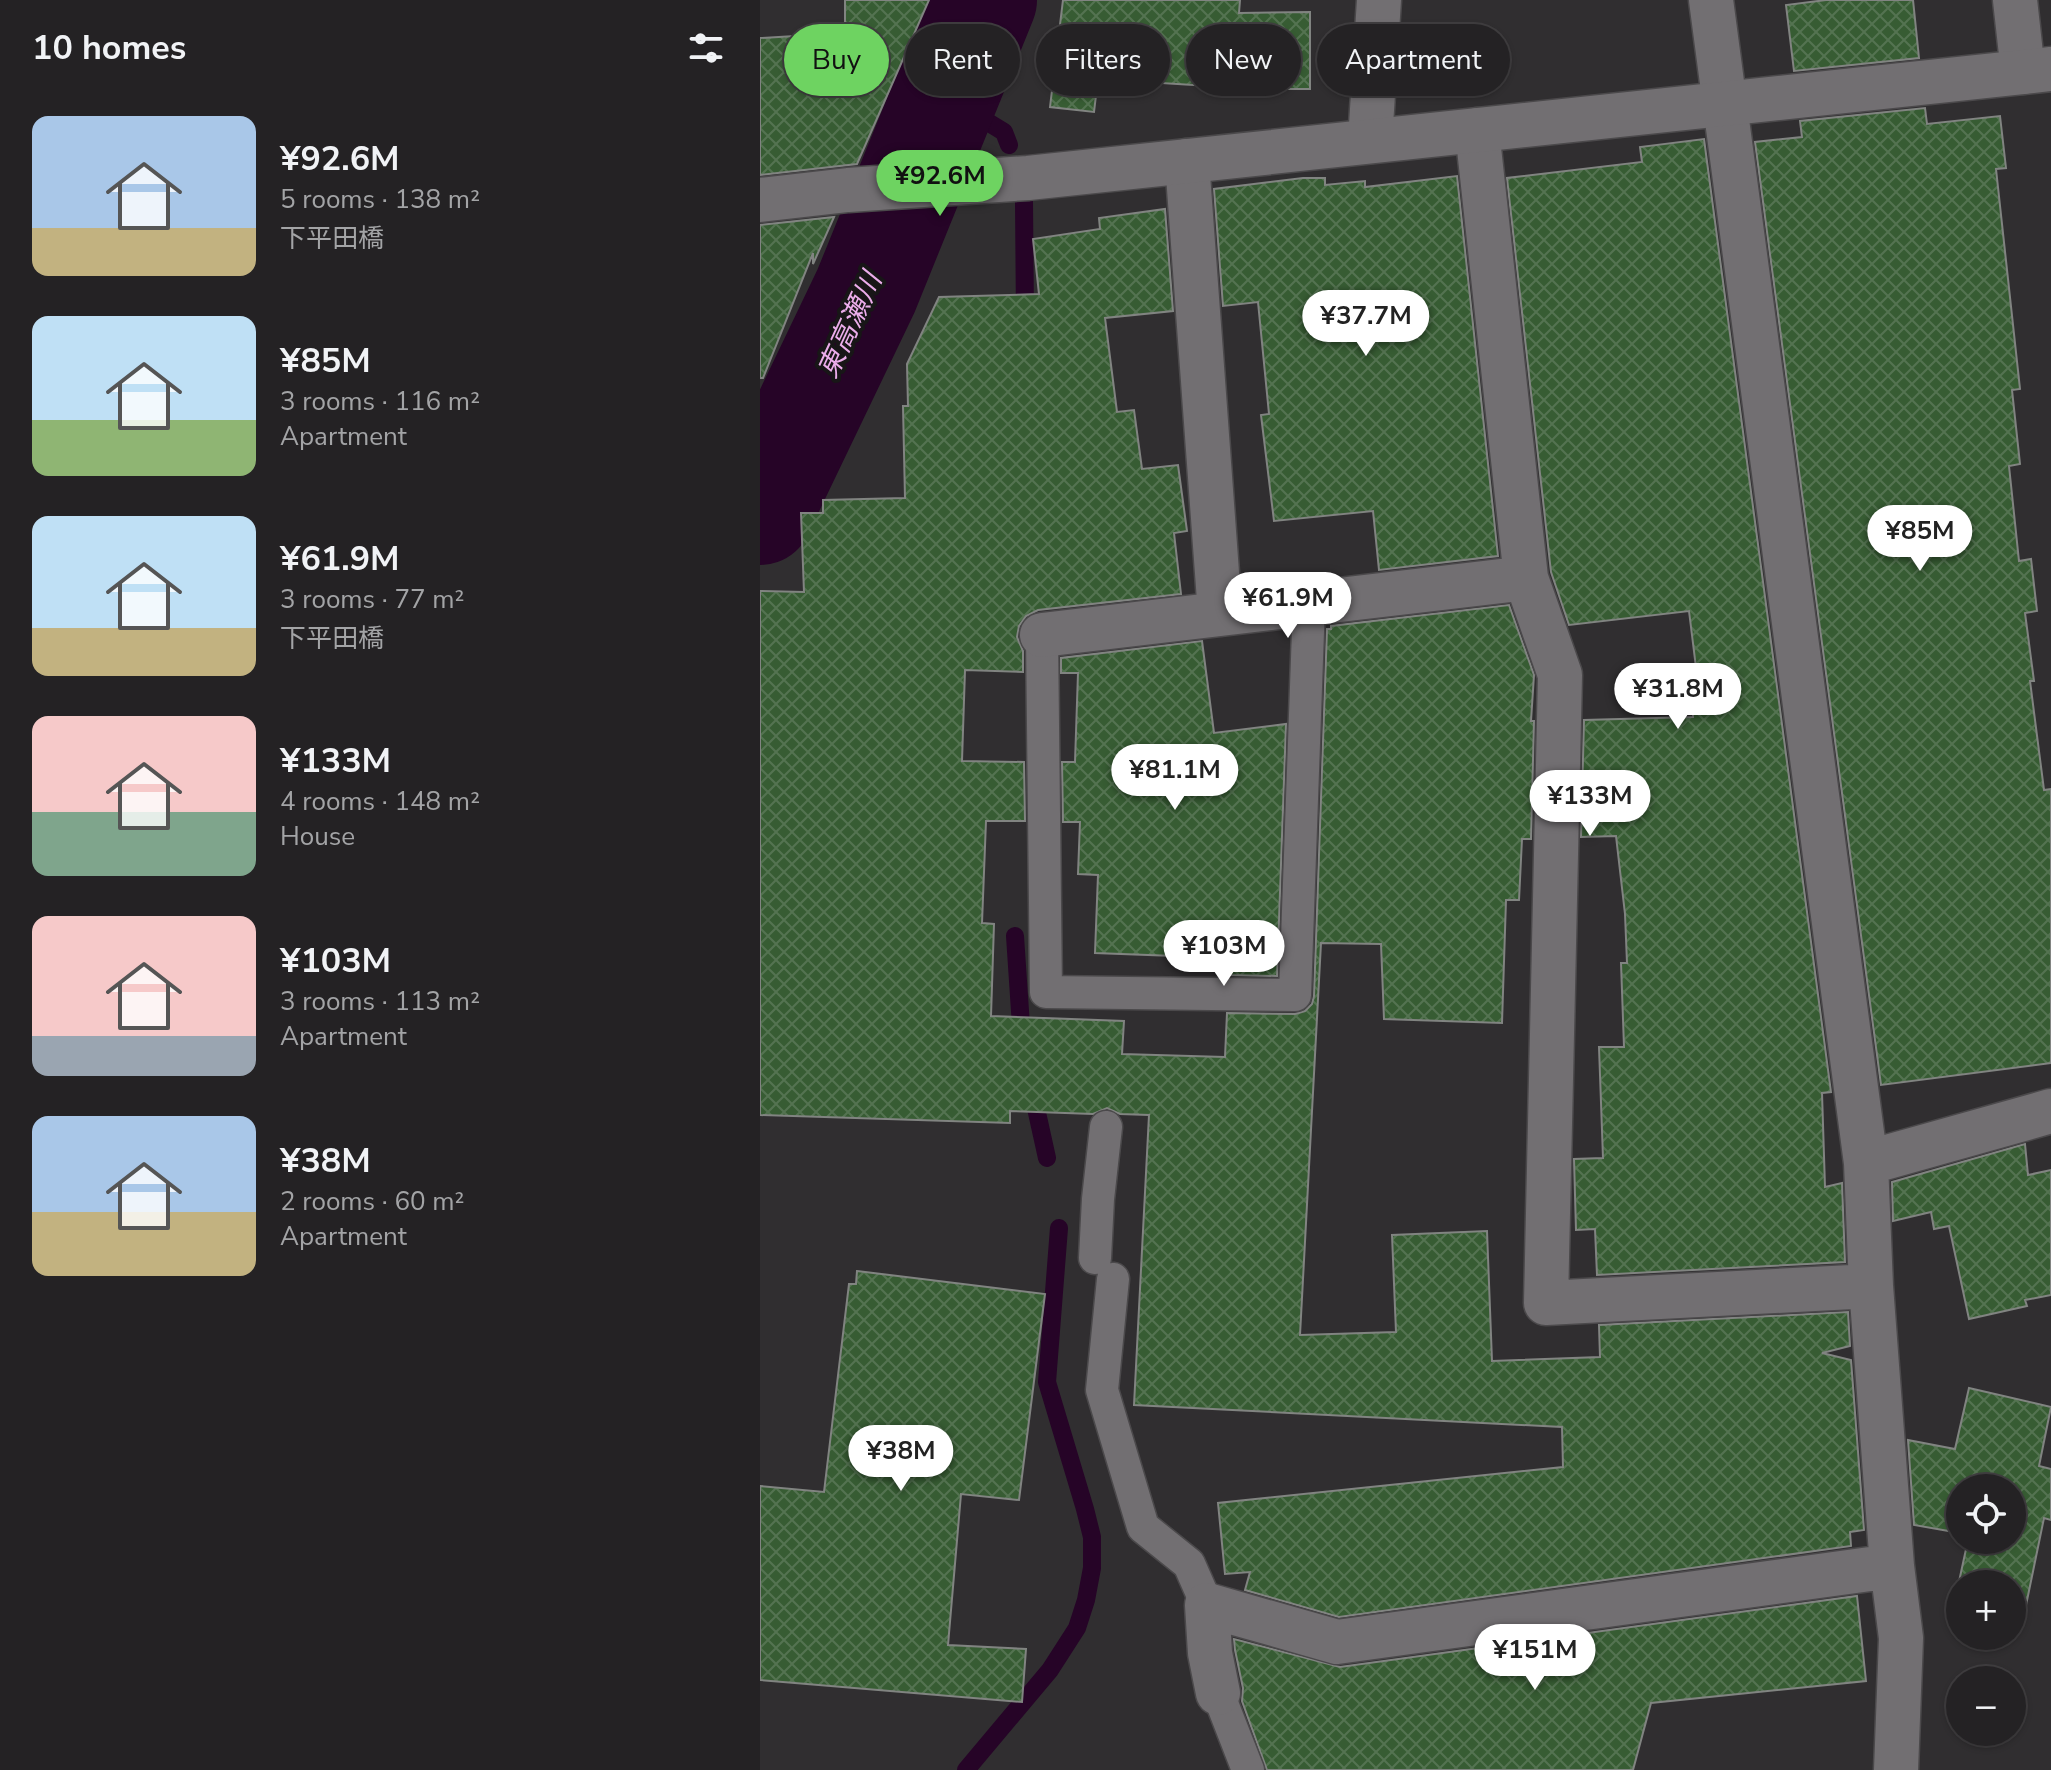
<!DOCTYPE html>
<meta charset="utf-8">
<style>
:root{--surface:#242224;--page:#2c2a2c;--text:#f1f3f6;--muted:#a3a4a6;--line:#413f41;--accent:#6ed361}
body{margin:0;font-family:"Nunito Sans","Noto Sans JP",sans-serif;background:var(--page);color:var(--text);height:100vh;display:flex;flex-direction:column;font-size:30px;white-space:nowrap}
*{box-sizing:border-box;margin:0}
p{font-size:26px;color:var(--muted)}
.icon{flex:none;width:44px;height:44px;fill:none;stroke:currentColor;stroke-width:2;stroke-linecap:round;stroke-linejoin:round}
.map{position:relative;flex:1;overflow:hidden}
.panel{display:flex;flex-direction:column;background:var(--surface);width:760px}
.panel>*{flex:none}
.banner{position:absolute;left:24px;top:24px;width:760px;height:72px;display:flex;gap:16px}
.tools{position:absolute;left:1186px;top:1474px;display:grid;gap:16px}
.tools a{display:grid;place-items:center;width:80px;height:80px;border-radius:50%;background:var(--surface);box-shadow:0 2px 6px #0004,0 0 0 2px var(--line);font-size:40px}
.price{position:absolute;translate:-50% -68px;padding:0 18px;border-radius:28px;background:#fff;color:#222;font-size:26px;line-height:52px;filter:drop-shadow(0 2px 4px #0008)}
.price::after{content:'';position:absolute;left:50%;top:48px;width:24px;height:18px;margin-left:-12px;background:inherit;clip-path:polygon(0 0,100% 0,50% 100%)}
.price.on{background:var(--accent);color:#111}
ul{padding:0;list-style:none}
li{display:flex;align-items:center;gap:24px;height:200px;padding:0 32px}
li span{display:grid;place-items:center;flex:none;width:224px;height:160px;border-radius:16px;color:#555}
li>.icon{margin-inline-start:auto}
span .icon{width:96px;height:96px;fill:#fffc;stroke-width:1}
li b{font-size:34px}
h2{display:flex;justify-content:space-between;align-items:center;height:96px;padding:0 32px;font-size:34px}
.chip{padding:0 28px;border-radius:36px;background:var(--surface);box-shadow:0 2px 6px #0004,0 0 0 2px var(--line);font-size:28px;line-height:72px}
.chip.on{background:var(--accent);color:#111}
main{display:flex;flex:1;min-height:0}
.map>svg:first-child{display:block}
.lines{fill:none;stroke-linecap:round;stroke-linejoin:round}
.stream{stroke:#260427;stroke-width:18}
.river{stroke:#260427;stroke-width:106}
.building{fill:url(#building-cross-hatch);stroke:#818481;stroke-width:2}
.lane-casing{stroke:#4b494b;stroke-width:35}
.street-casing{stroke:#4b494b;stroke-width:47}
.secondary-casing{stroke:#4b494b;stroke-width:47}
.lane{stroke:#726f72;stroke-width:32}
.street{stroke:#726f72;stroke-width:44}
.secondary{stroke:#726f72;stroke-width:44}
.labels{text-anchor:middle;stroke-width:8;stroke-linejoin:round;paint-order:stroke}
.water-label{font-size:28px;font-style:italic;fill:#ebadea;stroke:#181617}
</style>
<main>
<section class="panel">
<h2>10 homes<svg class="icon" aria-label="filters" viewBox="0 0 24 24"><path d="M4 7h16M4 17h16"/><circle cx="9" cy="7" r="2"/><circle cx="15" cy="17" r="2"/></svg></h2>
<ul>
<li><span style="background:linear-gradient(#a9c7e8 70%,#c2b280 0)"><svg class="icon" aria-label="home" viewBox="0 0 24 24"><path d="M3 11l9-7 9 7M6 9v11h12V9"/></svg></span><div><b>¥92.6M</b><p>5 rooms · 138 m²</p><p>下平田橋</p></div></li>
<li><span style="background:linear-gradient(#bfe0f5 65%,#8fb573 0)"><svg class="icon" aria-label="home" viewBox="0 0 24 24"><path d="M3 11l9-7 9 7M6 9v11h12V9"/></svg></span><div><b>¥85M</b><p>3 rooms · 116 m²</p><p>Apartment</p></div></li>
<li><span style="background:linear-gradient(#bfe0f5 70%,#c2b280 0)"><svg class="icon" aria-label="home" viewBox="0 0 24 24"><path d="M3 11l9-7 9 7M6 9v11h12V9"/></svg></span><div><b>¥61.9M</b><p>3 rooms · 77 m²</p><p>下平田橋</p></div></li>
<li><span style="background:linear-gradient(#f6c9c9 60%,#7fa58c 0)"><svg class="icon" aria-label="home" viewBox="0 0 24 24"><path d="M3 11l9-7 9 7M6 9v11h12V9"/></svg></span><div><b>¥133M</b><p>4 rooms · 148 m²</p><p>House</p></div></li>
<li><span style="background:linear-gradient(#f6c9c9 75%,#9aa5b1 0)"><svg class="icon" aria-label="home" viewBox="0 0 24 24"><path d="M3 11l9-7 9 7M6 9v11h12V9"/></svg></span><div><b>¥103M</b><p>3 rooms · 113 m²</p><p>Apartment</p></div></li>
<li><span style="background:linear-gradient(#a9c7e8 60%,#c2b280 0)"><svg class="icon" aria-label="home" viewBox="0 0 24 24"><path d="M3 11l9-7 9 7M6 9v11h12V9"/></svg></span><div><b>¥38M</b><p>2 rooms · 60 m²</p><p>Apartment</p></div></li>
</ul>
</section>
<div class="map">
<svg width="1291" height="1770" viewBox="0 0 1291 1770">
<defs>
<pattern id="building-cross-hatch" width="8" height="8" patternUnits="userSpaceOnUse" patternTransform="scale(2)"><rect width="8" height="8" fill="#375c33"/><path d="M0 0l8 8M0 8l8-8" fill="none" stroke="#547351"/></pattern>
</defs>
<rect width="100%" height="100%" fill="#302e30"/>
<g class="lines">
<path class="stream" d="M 180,107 L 226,121 L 244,132 L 249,145
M 264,202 L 265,319
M 255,936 L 262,1041
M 272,1090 L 287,1158
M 206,1770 L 290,1670 L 317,1628 L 326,1600 L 332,1568 L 332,1537 L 325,1509 L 287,1382 L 299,1228"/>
<path class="river" d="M 0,512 L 106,291 L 224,0"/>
</g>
<path class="building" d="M 85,0 L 169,0 L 97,164 L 0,175 L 0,38 L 85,33 Z
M 303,0 L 480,0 L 479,13 L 550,12 L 550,89 L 497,89 L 338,79 L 334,112 L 290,107 Z
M 1066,0 L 1153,0 L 1159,58 L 1034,71 L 1026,5 Z
M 1165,108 L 1167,124 L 1240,116 L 1246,168 L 1236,169 L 1260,389 L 1252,390 L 1260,464 L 1249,466 L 1259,561 L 1271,559 L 1277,611 L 1265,613 L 1274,681 L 1270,681 L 1284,790 L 1291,789 L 1291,1063 L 1121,1085 L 995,142 L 1042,137 L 1040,121 Z
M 944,139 L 1071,1092 L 1062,1093 L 1065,1187 L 1082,1183 L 1085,1262 L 837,1275 L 835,1229 L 816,1230 L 814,1159 L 843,1158 L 839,1047 L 864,1047 L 861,963 L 867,963 L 865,914 L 856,836 L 821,837 L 824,720 L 933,717 L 933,709 L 941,708 L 929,611 L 809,625 L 791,572 L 747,178 L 882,162 L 880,147 Z
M 697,176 L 738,556 L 619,570 L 613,511 L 514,521 L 501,415 L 509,414 L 498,302 L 463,306 L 454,189 L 543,178 L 565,178 L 565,185 L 605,181 L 605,187 Z
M 405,209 L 413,311 L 345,318 L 357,412 L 374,410 L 382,469 L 418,465 L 427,531 L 414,533 L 421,594 L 278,610 L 266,616 L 259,626 L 257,637 L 263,651 L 263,672 L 205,670 L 202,761 L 264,762 L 265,821 L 226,821 L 222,923 L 234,924 L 231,1016 L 364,1021 L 362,1054 L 465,1057 L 467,1013 L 535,1014 L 545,1011 L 552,1004 L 554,996 L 567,629 L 571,629 L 571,626 L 749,605 L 774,675 L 771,721 L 774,721 L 771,839 L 762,839 L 759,900 L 746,900 L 742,1023 L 624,1019 L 621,944 L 561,943 L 540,1335 L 636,1332 L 632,1235 L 727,1231 L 732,1361 L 840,1357 L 839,1325 L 1088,1312 L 1090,1346 L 1062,1353 L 1091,1360 L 1104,1530 L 1090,1532 L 1091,1546 L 579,1617 L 485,1590 L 490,1572 L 465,1574 L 458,1503 L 803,1467 L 802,1427 L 374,1405 L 389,1115 L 360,1114 L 347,1108 L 333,1114 L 250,1111 L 250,1123 L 0,1115 L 0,591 L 44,592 L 41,513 L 63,513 L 63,500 L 145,498 L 143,406 L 148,406 L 147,364 L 179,297 L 279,294 L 273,239 L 340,229 L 339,218 Z
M 74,217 L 53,264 L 53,253 L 3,378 L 0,378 L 0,225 Z
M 442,641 L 454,733 L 526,724 L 517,976 L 468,975 L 468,958 L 335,953 L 338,875 L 318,874 L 320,822 L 303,822 L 302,762 L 315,762 L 318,673 L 301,673 L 301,658 Z
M 1265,1144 L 1268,1175 L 1291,1170 L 1291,1295 L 1265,1300 L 1267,1306 L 1209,1319 L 1189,1226 L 1174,1229 L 1171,1212 L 1133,1221 L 1132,1182 Z
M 97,1271 L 285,1294 L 259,1500 L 201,1494 L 188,1645 L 266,1649 L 262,1702 L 0,1680 L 0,1486 L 64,1492 L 89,1284 L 96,1284 Z
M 1209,1388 L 1291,1407 L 1279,1466 L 1291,1469 L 1291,1520 L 1284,1518 L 1264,1615 L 1252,1612 L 1252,1584 L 1200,1584 L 1200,1601 L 1195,1600 L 1208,1540 L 1252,1540 L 1252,1488 L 1200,1488 L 1200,1533 L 1154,1525 L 1148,1440 L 1195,1449 Z
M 1097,1596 L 1106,1681 L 891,1703 L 873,1770 L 507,1770 L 482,1701 L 483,1688 L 475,1650 L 474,1639 L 580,1667 Z"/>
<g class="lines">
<g class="lane-casing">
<path id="lane" d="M 282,635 L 286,992 L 535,995 L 549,603
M 335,1258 L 338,1199 L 346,1127
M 353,1279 L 342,1390 L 383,1527 L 429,1564 L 447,1605
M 458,1693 L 488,1770"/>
</g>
<g class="street-casing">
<path id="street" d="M 951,0 L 1106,1163 L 1111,1286 L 1132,1566 L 1141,1638 L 1136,1770
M 1255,0 L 1263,72
M 717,130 L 766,578 L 800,675 L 786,1303 L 1111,1286
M 610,141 L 619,0
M 427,161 L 460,614
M 282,635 L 766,578
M 1106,1163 L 1291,1111
M 458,1693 L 450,1653 L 447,1605 L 577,1642 L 1132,1566"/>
</g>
<g class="secondary-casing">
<path id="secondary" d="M 0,200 L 88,190 L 268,178 L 1291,69"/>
</g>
<use href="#lane" class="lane"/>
<use href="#street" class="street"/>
<use href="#secondary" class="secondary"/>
</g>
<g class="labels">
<g class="water-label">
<text transform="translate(89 325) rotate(-65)" y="10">東高瀬川</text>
</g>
</g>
</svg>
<div class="tools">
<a><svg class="icon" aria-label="locate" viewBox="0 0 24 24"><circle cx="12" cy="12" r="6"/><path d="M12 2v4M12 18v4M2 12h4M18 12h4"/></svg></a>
<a>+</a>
<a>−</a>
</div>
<b class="price on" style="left:180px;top:218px">¥92.6M</b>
<b class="price" style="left:606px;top:358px">¥37.7M</b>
<b class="price" style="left:1160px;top:573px">¥85M</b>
<b class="price" style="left:528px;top:640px">¥61.9M</b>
<b class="price" style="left:918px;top:731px">¥31.8M</b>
<b class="price" style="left:415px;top:812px">¥81.1M</b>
<b class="price" style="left:830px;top:838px">¥133M</b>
<b class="price" style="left:464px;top:988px">¥103M</b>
<b class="price" style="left:141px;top:1493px">¥38M</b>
<b class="price" style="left:775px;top:1692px">¥151M</b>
<div class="banner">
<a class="chip on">Buy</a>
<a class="chip">Rent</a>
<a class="chip">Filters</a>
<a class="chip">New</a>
<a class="chip">Apartment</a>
</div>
</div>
</main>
